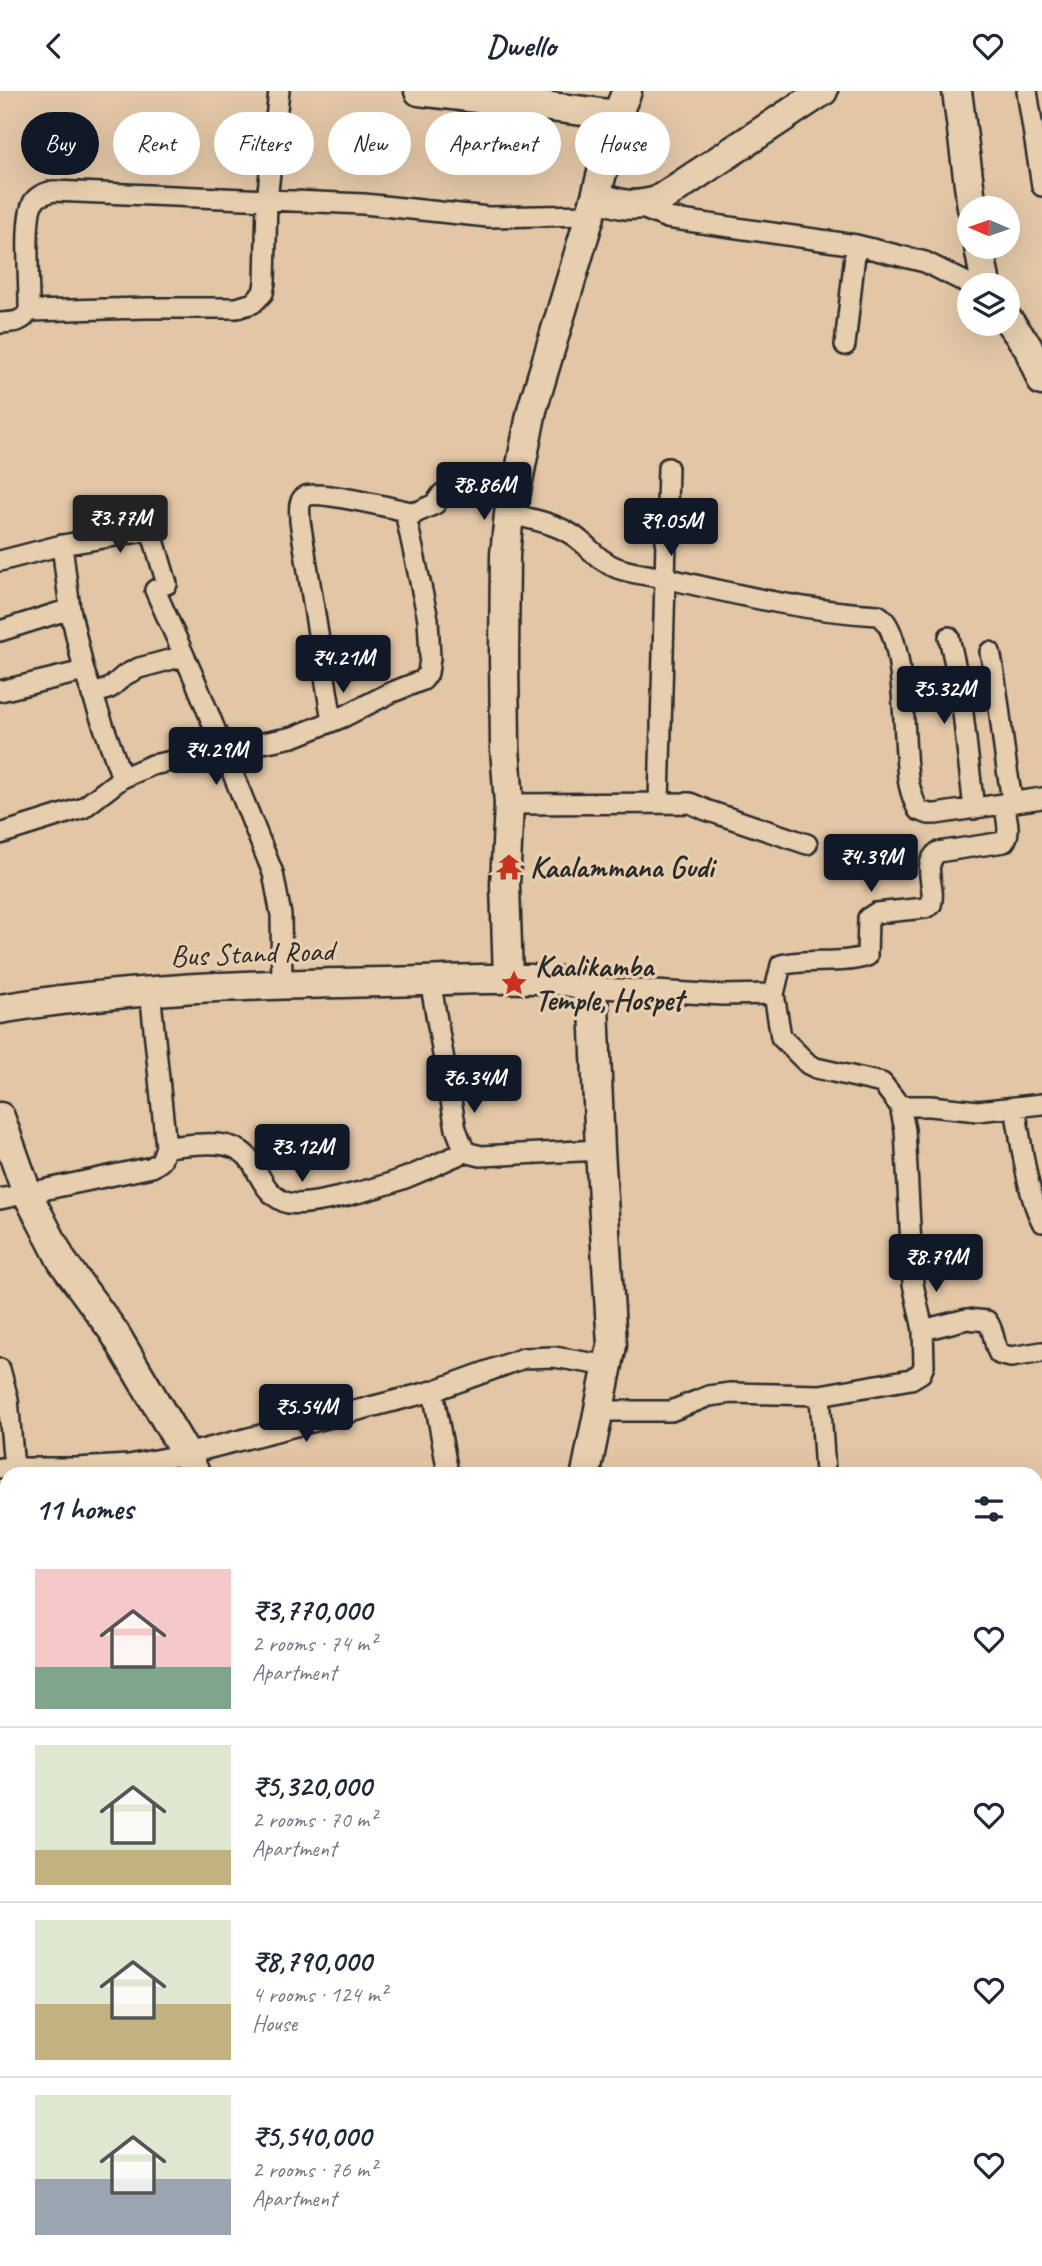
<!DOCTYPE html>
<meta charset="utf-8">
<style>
:root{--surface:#fff;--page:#f6f6f7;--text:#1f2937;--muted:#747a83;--line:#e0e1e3;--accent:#111827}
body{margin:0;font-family:Caveat,sans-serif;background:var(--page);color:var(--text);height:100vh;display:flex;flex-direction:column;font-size:26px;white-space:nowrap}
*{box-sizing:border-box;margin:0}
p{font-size:23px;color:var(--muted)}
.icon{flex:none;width:38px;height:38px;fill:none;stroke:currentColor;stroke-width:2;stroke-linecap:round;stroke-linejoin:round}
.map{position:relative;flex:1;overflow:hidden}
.panel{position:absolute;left:0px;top:1376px;width:1043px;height:800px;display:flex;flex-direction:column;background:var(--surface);border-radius:21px 21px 0 0;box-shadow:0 7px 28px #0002}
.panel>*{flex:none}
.guide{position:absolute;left:21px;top:21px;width:1001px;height:63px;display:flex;gap:14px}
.needle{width:46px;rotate:272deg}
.controls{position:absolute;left:957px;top:105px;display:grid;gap:14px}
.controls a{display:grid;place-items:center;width:63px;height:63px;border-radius:50%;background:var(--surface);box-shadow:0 7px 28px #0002;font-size:35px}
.price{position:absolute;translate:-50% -60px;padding:0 16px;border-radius:7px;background:var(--accent);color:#fff;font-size:23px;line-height:46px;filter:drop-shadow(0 2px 4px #0008)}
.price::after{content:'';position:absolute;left:50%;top:42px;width:21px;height:16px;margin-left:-10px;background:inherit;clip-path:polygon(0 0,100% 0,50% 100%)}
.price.on{background:#222;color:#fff}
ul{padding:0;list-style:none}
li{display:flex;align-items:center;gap:21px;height:175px;padding:0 35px}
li+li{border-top:2px solid var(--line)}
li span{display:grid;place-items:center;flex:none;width:196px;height:140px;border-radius:0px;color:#555}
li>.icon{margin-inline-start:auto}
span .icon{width:84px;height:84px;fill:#fffc;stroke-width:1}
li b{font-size:30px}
h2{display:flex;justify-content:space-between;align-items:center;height:84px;padding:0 35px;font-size:30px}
.tag{padding:0 24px;border-radius:32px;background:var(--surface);box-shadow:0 7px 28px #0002;font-size:24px;line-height:63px}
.tag.on{background:var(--accent);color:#fff}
header{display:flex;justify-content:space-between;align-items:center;height:91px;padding:0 35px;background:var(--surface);font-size:32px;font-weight:700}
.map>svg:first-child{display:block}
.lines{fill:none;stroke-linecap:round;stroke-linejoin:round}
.street-casing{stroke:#2b2b2b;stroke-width:24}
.secondary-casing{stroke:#2b2b2b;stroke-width:33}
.primary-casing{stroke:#2b2b2b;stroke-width:37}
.street{stroke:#e6ceae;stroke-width:19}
.secondary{stroke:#e6ceae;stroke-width:28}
.primary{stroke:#f6e281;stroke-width:32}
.labels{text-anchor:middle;stroke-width:7;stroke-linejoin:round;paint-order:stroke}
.poi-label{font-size:30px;font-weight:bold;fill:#2b2b2b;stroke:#e6ceae;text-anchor:start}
.street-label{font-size:30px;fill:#2b2b2b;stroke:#e6ceae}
</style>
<header><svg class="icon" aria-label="back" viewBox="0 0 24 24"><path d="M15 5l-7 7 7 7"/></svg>Dwello<svg class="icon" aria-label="heart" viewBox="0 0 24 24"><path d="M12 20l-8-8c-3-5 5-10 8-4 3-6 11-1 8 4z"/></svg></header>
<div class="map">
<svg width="1042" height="2175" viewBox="0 0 1042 2175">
<rect width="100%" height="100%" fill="#e2c6a6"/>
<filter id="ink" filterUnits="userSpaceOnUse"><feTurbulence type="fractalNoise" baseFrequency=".0143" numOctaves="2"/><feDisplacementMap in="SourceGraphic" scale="14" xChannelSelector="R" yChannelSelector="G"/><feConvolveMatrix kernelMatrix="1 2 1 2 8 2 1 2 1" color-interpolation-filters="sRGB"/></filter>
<g filter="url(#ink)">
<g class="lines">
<g class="street-casing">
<path id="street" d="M 1027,0 L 1042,95
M 637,115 L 667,127 L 856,154 L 925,171 L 971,194
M 29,220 L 146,217 L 237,217 L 253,212 L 263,202 L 265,191 L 267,109 L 279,0
M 0,232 C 13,231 22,232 29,220 C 30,198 23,125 34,110 C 39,104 46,102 53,100 L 364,113 L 488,126 L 590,124
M 845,254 L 856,154
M 509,423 C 531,428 555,432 574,445 C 590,456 598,470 617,477 C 636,484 654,484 674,489 C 743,505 806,520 878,524 C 908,538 902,659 909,693 C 911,702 914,711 918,719 L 929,723 L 936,723 L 1042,707
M 62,454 L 70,518 L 84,580 L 122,687
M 0,470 L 62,454 L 151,439 L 167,493
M 155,499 L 195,589 L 273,782 L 281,824 L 282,893
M 0,540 L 70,518
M 949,546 L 960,596 L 974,718
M 990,561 C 1001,611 1002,662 1013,712
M 0,600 L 84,580
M 92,604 L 110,597 L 125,584 L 139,577 L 184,565
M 332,630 L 300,430 C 300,422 297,409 306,405 C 319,399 397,418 415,422
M 659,711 L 668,377
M 509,713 L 690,712 L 706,719 L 807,753
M 0,743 L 83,717 L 122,687 L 152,674 L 293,646 L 343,626 L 390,602 L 423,589 L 428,582 L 430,567 L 428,528 L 407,430 L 415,422 L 435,413 L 442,403 L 456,396 L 516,400
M 430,889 L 456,1038 L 465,1061 L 481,1065 L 600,1059
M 585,896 L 723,904 L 774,903 L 781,946 L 808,973 L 816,977 L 882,992 L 900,1015 L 905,1039 L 913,1193 L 923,1239 L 924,1274 L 921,1282 L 911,1288 L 820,1304 L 731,1302 L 709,1305 L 671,1320 L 599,1320
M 774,903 L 781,874 C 809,867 840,874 867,865 L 868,827 L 876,822 L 925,817 L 931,814 C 937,796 920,775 938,761 L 1004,751 C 1012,742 1006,725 1004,713
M 900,1015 L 930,1015 L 978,1020 L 1042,1013
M 1015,1017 C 1021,1048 1027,1104 1042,1131
M 166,1056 C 195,1054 238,1043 254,1075 C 262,1090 269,1105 285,1111 C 305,1119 384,1095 405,1087 C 426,1079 445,1069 465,1061
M 0,1108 L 152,1076 L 161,1070 L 166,1056 L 150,899
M 923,1239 L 967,1228 L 987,1230 C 995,1240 993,1252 999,1263 L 1011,1266 L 1042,1261
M 0,1278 L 8,1308 L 14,1377
M 433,1300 L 448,1382
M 820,1304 L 825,1382
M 0,1377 L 76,1377 L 129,1374 L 186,1363 L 433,1300 L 524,1267 L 554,1266 L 609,1275
M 1036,1457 L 1042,1457
M 0,1479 L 7,1480
M 0,1668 L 7,1683
M 1036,1746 L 1042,1746
M 294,2168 L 297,2175
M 626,2168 L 629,2175
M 1023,2168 L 1025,2175
M 146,2175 L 147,2168"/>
</g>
<g class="secondary-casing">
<path id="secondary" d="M 419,0 L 617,24
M 957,0 L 972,117
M 596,105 C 621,114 630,117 657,110 L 823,0
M 979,156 L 986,194
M 1008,229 L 1028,256 L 1042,290
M 508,887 L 505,794 L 509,713 L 505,657 L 504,564 L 505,464 L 509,423 L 516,400 L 532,319 L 596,105 L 617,24 L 627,0
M 0,918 C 139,894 280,894 420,890 C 448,889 566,883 585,896 C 591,901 592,909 594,915 L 600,1059 L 612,1254 L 586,1382
M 0,1026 L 27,1102 L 62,1170 L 114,1241 L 186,1363 L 195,1382
M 1036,1568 L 1042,1568
M 0,1790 L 7,1789"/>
</g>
<g class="primary-casing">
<path id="primary" d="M 0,2042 L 7,2052
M 1036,2146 L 1042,2145
M 406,2168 L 475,2175
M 865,2175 L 907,2168"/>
</g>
<use href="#street" class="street"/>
<use href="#secondary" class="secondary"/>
<use href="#primary" class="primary"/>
</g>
</g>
<defs>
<g id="temple-bare" transform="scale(2.1)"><path d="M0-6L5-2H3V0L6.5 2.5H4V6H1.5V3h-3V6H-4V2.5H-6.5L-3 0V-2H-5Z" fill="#c8321e" stroke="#e6ceae" stroke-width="2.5" paint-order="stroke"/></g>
<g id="sight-bare" transform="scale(2.1)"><path d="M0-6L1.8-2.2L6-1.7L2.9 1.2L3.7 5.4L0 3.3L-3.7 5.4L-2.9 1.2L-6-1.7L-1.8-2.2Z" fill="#c8321e" stroke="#e6ceae" stroke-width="2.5" paint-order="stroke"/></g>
</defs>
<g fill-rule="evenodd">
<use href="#temple-bare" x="509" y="776"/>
<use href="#sight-bare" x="514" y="892"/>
</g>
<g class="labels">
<g class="poi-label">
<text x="530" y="786">Kaalammana Gudi</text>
<text x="535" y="885">Kaalikamba<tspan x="535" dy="34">Temple, Hospet</tspan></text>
</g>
<g class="street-label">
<text transform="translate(252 862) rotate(-2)" y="10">Bus Stand Road</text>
</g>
</g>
</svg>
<div class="controls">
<a><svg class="needle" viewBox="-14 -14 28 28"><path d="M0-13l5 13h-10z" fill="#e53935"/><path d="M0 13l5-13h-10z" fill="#747a83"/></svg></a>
<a><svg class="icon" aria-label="layers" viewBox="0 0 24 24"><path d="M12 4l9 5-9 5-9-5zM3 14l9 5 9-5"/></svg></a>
</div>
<b class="price" style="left:484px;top:431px">₹8.86M</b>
<b class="price on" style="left:120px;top:464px">₹3.77M</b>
<b class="price" style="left:671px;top:467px">₹9.05M</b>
<b class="price" style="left:343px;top:604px">₹4.21M</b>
<b class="price" style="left:944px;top:635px">₹5.32M</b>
<b class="price" style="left:216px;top:696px">₹4.29M</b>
<b class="price" style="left:871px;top:803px">₹4.39M</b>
<b class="price" style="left:474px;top:1024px">₹6.34M</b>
<b class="price" style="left:302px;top:1093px">₹3.12M</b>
<b class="price" style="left:936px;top:1203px">₹8.79M</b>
<b class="price" style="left:306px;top:1353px">₹5.54M</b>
<div class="guide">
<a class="tag on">Buy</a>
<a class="tag">Rent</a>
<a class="tag">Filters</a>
<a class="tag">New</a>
<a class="tag">Apartment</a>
<a class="tag">House</a>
</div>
<section class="panel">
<h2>11 homes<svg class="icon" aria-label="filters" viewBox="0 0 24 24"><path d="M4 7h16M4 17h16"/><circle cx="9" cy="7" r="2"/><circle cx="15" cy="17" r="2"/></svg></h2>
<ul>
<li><span style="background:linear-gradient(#f6c9c9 70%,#7fa58c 0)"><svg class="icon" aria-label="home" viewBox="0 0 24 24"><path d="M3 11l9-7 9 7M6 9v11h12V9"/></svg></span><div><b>₹3,770,000</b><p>2 rooms · 74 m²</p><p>Apartment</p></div><svg class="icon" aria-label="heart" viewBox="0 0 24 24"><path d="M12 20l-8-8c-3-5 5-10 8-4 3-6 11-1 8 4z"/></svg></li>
<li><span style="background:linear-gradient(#dfe7d0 75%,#c2b280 0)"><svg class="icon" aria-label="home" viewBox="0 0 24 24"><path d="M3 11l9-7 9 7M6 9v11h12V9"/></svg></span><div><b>₹5,320,000</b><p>2 rooms · 70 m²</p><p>Apartment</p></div><svg class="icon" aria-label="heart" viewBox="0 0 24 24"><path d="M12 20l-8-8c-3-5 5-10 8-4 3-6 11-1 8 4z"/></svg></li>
<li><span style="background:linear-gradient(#dfe7d0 60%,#c2b280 0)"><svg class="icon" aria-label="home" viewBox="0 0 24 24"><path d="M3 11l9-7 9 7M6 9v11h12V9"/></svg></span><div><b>₹8,790,000</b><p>4 rooms · 124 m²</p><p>House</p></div><svg class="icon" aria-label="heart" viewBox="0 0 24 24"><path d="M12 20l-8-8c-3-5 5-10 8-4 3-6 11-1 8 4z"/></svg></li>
<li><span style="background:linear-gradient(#dfe7d0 60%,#9aa5b1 0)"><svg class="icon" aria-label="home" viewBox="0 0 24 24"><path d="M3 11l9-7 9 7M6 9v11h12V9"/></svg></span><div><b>₹5,540,000</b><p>2 rooms · 76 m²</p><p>Apartment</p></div><svg class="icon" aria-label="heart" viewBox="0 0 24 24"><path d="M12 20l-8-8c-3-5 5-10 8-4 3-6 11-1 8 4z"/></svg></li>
</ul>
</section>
</div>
